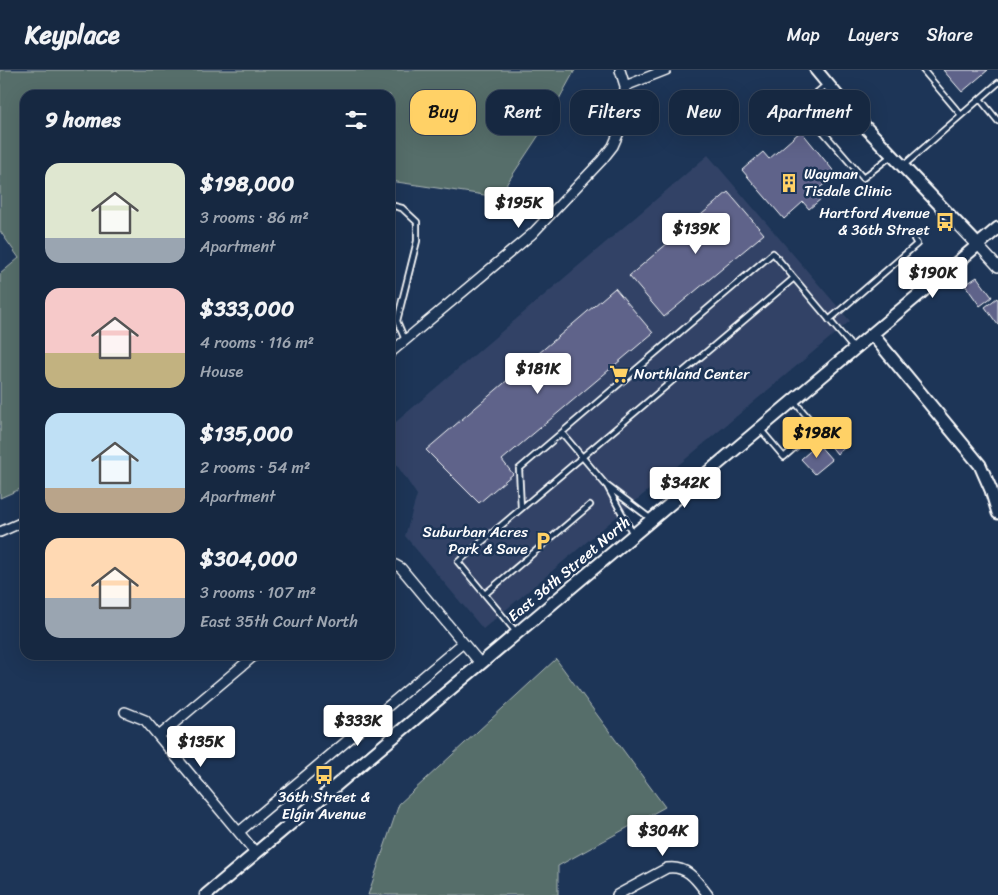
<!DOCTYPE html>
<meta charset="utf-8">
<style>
:root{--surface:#162841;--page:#23344c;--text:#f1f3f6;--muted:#9ea6b1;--line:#35445a;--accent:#ffd166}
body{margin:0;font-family:Sriracha,sans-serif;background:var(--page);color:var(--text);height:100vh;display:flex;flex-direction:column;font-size:19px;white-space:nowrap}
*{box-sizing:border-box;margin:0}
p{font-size:16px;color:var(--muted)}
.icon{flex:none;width:28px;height:28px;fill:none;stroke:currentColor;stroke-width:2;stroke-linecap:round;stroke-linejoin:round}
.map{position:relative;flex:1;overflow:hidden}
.panel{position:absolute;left:20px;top:20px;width:375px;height:570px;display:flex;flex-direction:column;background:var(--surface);border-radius:15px;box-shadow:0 5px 20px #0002,0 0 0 1px var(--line)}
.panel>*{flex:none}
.banner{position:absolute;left:410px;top:20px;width:475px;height:45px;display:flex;gap:10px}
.price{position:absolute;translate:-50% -42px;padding:0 11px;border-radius:5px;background:#fff;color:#222;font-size:16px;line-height:32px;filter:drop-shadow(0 1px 2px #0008)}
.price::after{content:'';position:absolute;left:50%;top:30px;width:15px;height:11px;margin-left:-8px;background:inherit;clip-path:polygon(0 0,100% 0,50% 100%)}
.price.selected{background:var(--accent);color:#111}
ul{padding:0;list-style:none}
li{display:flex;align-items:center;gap:15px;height:125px;padding:0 25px}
li span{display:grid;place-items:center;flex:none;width:140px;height:100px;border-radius:15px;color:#555}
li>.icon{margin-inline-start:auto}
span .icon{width:60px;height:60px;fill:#fffc;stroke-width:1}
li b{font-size:21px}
h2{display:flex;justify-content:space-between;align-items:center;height:60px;padding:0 25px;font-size:21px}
.tag{padding:0 18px;border-radius:15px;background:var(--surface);box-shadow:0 5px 20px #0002,0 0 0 1px var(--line);font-size:18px;line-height:45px}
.tag.selected{background:var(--accent);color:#111}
header{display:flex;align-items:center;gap:30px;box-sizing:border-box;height:70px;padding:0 25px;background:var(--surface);border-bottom:1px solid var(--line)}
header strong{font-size:24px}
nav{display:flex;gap:28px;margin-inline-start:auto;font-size:18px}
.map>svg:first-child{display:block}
.built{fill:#314366}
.green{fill:#576e6a;stroke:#abb6b4}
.building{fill:#5f648a;stroke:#fff}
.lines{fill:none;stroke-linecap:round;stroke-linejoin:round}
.lane-casing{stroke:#fff;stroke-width:8}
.street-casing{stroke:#fff;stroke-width:12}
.secondary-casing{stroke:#fff;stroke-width:15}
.lane{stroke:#1d3557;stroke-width:4.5}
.street{stroke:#1d3557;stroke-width:9}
.secondary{stroke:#1d3557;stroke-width:11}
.labels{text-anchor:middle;stroke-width:5;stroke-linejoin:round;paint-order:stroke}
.poi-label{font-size:15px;fill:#fff;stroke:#1d3557;text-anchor:start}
.street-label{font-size:15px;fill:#fff;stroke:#1d3557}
</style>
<header>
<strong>Keyplace</strong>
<nav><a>Map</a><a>Layers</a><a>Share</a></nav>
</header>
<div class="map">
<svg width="998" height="825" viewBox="0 0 998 825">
<rect width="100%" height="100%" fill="#1d3557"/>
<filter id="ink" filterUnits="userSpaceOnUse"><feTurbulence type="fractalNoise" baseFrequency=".02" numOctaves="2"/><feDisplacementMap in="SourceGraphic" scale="10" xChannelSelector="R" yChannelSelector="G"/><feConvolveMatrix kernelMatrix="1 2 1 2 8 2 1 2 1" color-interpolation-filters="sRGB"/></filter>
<g filter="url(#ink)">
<path class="built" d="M 708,85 L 850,251 L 483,559 L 405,466 L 417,425 L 390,385 L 390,357 Z"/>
<path class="green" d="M 0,0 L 575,0 L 541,62 L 498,127 L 390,111 L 390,25 L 25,25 L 25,417 L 0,428 L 0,204 L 19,188 L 0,161 Z
M 556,589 L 665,737 L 558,796 L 558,825 L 368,825 L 399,734 Z"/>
<path class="building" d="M 943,0 L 988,0 L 962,22 Z
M 801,61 L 836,104 L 815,122 L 821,129 L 809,139 L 803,132 L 784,149 L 742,100 L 763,82 L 769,89 Z
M 728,122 L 764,164 L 664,247 L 629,206 Z
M 977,207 L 992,227 L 980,236 L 965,215 Z
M 615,218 L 653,263 L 502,390 L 513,404 L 479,433 L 426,380 Z
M 997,228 L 998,230 L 998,255 L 985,237 Z
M 796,351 L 804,359 L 796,366 L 789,358 Z
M 836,362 L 847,376 L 837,384 L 826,370 Z
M 818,374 L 832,390 L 815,404 L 801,389 Z"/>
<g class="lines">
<g class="lane-casing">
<path id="lane" d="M 923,0 L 961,45
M 827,14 L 801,36 L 863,108 L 891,86
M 980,29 L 998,51
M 903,96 L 998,13
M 390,135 L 402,138 L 417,152 L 417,171 L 397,251 L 405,270
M 829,250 L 917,174 L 914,169
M 761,360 L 784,387 L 817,358 L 794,331
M 562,363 L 606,415 L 651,449
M 607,416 L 633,464
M 521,438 L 519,399 L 773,183 L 853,278
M 485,524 L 590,435
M 516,562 L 458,492 L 794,208"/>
</g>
<g class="street-casing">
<path id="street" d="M 625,16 L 666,0
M 978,175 L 998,197
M 390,283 L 532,164 L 602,90 L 613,76 L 620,60 L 624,44 L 625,16 L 620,0
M 0,462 L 25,451
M 390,492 L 401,498 L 480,593
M 125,642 L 145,650 L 256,783
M 159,666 L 255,585
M 239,762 L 463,573
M 617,825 L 667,798 C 688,795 697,811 708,825"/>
</g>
<g class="secondary-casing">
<path id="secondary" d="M 816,0 L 851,42 L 978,175
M 872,264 L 980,395 L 991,420 L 998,443
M 206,825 L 998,158"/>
</g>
<use href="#lane" class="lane"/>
<use href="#street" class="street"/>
<use href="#secondary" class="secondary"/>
</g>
</g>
<defs>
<g id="building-bare" transform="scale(1.5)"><path d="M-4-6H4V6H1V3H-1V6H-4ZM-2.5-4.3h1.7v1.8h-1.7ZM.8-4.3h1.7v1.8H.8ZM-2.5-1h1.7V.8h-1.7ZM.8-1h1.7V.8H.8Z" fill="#ffd166" stroke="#1d3557" stroke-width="2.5" paint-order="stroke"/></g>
<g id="bus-bare" transform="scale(1.5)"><path d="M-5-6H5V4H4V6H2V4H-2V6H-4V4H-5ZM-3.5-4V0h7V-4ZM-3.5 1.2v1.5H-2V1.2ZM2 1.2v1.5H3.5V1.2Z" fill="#ffd166" stroke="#1d3557" stroke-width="2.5" paint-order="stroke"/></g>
<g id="supermarket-bare" transform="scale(1.5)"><path d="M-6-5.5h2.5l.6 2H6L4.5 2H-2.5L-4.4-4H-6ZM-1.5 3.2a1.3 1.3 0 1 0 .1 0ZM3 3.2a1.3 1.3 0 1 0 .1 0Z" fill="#ffd166" stroke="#1d3557" stroke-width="2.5" paint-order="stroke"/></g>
<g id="parking-bare" transform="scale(1.5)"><path d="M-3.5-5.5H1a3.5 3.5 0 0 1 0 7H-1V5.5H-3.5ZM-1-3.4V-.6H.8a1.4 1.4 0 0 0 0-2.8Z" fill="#ffd166" stroke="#1d3557" stroke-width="2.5" paint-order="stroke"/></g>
</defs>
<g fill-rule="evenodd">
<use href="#building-bare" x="789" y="113"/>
<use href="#bus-bare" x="945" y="152"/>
<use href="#supermarket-bare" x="619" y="304"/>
<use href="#parking-bare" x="543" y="471"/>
<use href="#bus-bare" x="324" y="705"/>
</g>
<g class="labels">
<g class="poi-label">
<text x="804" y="109">Wayman<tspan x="804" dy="17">Tisdale Clinic</tspan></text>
<text x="930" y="148" text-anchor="end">Hartford Avenue<tspan x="930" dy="17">&amp; 36th Street</tspan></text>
<text x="634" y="309">Northland Center</text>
<text x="528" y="467" text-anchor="end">Suburban Acres<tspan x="528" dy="17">Park &amp; Save</tspan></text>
<text x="324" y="732" text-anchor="middle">36th Street &amp;<tspan x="324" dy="17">Elgin Avenue</tspan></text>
</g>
<g class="street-label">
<text transform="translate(569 499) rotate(-40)" y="5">East 36th Street North</text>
</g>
</g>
</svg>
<b class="price" style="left:519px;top:159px">$195K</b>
<b class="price" style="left:696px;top:185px">$139K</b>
<b class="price" style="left:933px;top:229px">$190K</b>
<b class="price" style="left:538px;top:325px">$181K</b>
<b class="price selected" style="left:817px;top:389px">$198K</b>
<b class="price" style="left:685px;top:439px">$342K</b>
<b class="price" style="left:358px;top:677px">$333K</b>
<b class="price" style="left:201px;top:698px">$135K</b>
<b class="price" style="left:663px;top:787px">$304K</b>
<div class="banner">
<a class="tag selected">Buy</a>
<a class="tag">Rent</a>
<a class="tag">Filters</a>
<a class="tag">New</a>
<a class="tag">Apartment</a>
</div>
<section class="panel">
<h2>9 homes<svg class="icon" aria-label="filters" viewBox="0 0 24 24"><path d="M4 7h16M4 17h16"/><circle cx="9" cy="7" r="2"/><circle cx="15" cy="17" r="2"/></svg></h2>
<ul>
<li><span style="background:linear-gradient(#dfe7d0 75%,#9aa5b1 0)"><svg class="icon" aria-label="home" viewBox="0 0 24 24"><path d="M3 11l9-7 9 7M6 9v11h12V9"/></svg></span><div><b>$198,000</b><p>3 rooms · 86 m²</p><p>Apartment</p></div></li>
<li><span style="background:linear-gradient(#f6c9c9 65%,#c2b280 0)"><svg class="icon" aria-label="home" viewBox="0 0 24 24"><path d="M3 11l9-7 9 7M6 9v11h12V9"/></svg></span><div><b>$333,000</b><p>4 rooms · 116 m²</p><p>House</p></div></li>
<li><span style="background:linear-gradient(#bfe0f5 75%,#b9a48a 0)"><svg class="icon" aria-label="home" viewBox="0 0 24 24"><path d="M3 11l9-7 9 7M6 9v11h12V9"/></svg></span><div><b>$135,000</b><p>2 rooms · 54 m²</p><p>Apartment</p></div></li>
<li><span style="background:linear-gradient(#ffd9b3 60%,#9aa5b1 0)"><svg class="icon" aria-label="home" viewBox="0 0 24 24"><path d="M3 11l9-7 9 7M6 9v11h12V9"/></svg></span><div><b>$304,000</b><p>3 rooms · 107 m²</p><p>East 35th Court North</p></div></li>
</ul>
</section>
</div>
